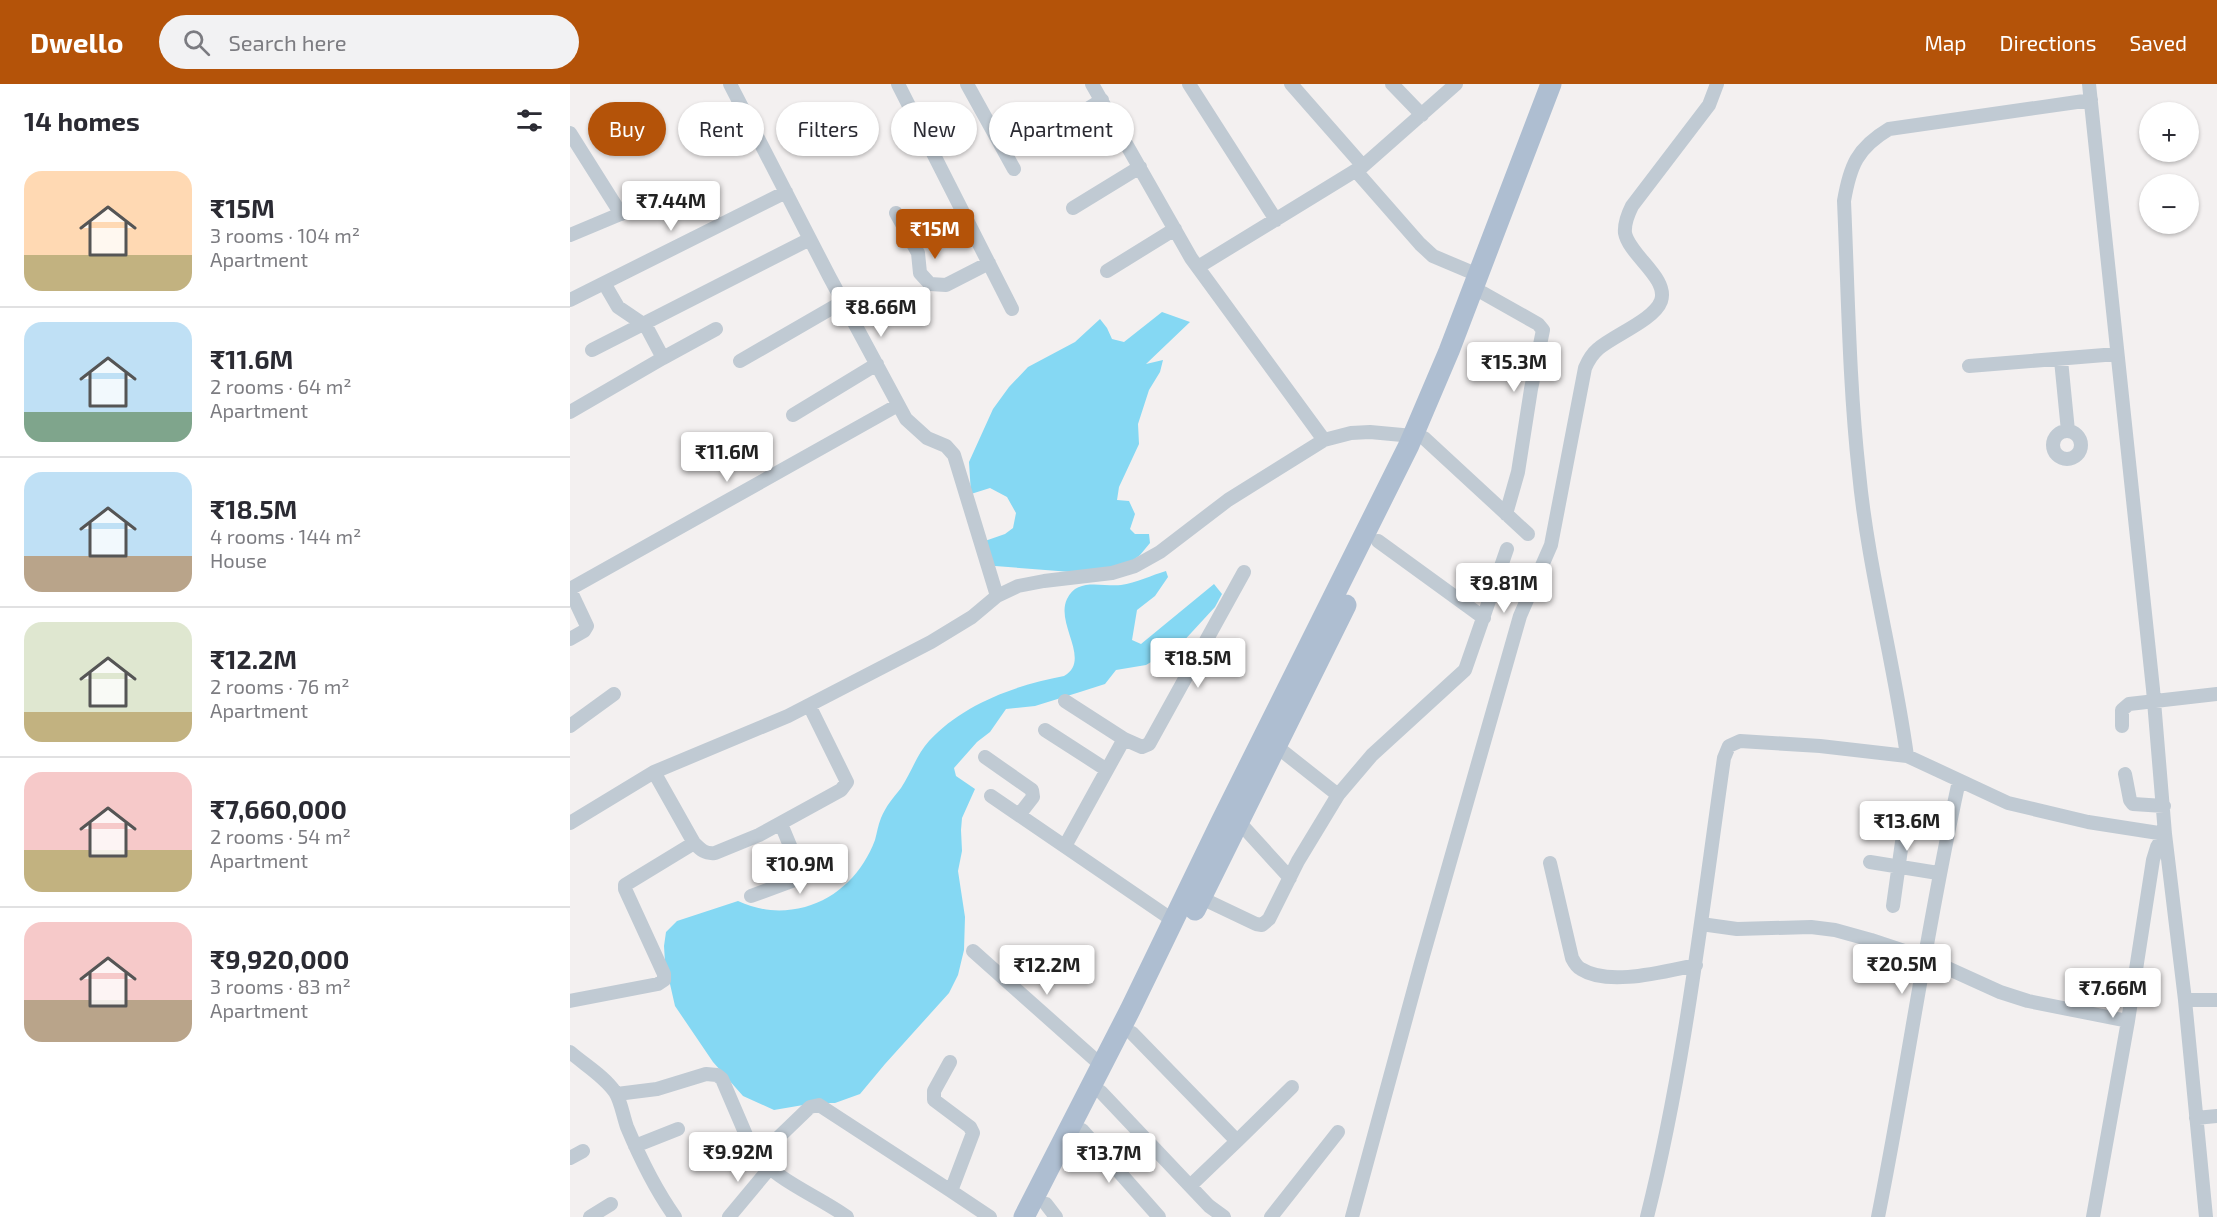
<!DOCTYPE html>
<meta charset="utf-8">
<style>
:root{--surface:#fff;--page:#f2f2f3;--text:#2b2b33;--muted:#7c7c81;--line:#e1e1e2;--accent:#b45309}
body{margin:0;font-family:"Exo 2",sans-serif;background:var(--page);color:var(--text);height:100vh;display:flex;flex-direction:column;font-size:22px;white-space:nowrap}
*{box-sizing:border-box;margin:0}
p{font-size:20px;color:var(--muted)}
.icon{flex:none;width:33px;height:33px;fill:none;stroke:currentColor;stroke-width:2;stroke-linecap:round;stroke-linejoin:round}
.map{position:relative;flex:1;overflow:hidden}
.drawer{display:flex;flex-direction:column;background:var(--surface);width:570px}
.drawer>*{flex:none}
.guide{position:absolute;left:18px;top:18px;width:570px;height:54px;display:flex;gap:12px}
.buttons{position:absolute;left:1569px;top:18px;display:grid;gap:12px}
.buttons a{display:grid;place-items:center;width:60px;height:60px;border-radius:50%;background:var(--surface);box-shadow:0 2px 4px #0004;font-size:30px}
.price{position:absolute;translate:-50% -51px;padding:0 14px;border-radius:6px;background:#fff;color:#222;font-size:20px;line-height:39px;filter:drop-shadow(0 2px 3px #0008)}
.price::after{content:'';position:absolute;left:50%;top:36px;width:18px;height:14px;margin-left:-9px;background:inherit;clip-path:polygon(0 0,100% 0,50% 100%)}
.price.on{background:var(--accent);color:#fff}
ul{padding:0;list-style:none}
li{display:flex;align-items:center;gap:18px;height:150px;padding:0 24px}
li+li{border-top:2px solid var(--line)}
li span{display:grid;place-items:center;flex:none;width:168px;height:120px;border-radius:18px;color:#555}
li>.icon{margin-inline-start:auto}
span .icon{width:72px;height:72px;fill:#fffc;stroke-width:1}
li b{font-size:26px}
h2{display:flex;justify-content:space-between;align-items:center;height:72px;padding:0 24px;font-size:26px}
.pill{padding:0 21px;border-radius:27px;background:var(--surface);box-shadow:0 2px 4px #0004;font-size:21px;line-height:54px}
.pill.on{background:var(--accent);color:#fff}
header{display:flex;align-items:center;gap:36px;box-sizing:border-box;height:84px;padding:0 30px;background:var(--accent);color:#fff}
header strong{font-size:28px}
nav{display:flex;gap:33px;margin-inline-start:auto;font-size:21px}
.search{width:420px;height:54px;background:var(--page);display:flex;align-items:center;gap:15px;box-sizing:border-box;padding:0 21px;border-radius:33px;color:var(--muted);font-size:22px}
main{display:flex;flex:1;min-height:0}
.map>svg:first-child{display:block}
.water{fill:#85d8f3}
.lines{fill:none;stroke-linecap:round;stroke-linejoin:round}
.street{stroke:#c0cad3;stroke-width:14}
.primary{stroke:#aebed1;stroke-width:21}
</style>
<header>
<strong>Dwello</strong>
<div class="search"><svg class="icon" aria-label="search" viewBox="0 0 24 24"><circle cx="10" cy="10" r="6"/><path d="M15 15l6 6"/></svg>Search here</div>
<nav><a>Map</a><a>Directions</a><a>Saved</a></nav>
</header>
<main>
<section class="drawer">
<h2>14 homes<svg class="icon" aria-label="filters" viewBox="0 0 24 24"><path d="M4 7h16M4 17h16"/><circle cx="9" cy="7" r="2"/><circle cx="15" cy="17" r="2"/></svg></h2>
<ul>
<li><span style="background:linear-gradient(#ffd9b3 70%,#c2b280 0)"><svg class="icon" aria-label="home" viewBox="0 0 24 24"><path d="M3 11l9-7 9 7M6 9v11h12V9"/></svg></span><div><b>₹15M</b><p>3 rooms · 104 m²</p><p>Apartment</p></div></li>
<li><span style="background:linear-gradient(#bfe0f5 75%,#7fa58c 0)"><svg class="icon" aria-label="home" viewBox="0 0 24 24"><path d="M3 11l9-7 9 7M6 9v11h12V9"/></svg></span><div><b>₹11.6M</b><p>2 rooms · 64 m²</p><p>Apartment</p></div></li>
<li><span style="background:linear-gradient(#bfe0f5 70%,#b9a48a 0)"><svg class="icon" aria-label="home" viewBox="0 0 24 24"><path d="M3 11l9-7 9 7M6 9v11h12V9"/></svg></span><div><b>₹18.5M</b><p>4 rooms · 144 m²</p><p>House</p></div></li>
<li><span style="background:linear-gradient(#dfe7d0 75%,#c2b280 0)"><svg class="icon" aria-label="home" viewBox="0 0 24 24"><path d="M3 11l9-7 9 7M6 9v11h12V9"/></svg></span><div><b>₹12.2M</b><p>2 rooms · 76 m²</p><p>Apartment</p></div></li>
<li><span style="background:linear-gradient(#f6c9c9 65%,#c2b280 0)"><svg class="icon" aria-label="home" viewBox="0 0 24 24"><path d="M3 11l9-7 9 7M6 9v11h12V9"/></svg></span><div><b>₹7,660,000</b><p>2 rooms · 54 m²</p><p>Apartment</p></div></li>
<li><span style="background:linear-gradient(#f6c9c9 65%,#b9a48a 0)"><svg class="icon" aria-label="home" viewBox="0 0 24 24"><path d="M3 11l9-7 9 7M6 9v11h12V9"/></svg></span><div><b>₹9,920,000</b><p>3 rooms · 83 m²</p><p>Apartment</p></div></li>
</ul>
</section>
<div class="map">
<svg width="1647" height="1133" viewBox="0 0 1647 1133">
<rect width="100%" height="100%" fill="#f3f0f0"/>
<path class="water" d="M 592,228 L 620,238 L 576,280 L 593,276 L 590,288 L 579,306 L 568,340 L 569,360 L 549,403 L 547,416 L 559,417 L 565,430 L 560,445 L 565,450 L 579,450 L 580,459 L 570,471 L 556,482 L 501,488 L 425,482 L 418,475 L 412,458 L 435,450 L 443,444 L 446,429 L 437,413 L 420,404 L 401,410 L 399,378 L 423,325 L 439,303 L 458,283 L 505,258 L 530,235 L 537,244 L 542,255 L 554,258 Z
M 596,487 L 598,493 L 585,512 L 567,526 L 562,556 L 571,560 L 644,500 L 652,510 L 645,523 L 610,561 L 576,581 L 546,586 L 535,600 L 510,608 L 465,622 L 436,625 L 420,648 L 407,658 L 384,684 L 386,692 L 405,705 L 392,734 L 391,746 L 392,767 L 388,787 L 395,833 L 394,866 L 388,891 L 379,909 L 315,980 L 290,1010 L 265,1019 L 245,1019 L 204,1026 L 173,1012 L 143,978 L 105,922 L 95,878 L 94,862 L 96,848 L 107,837 L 168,817 C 190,827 211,829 235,823 C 268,814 293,788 305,756 C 307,749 308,741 311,734 C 316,722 323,714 331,704 C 341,689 347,670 359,657 C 393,620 446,601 494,592 C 522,576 485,540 497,515 C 507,493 532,503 551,501 C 566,499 582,491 596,487 Z"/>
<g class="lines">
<path class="street" d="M 160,0 L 259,192 L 336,335 L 357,354 L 376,362 L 384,371 L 427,512
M 328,0 L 442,225
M 397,0 L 444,85
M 619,0 L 706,136
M 721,0 L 793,82
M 822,0 L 852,31
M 1519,0 L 1583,605 L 1595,750 L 1615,916 L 1636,1133
M 0,49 L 51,130
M 467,56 L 532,16
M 786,87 L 850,160 L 863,172 L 908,191
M 503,124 L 570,83
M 326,129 L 348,169 L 350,189 L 360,200 L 376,201 L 419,179
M 0,151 L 67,123
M 628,183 L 793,82 L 886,0
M 537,187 L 605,145
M 913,209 L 968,240 L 973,246 L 961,305 L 948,388 L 936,430
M 0,216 L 216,108
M 22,266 L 240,155
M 93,274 L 146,245
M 1491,276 L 1498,347
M 170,277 L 274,217
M 1399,282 L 1547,270
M 0,328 L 93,274 L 76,242 L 48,223 L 34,199
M 223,331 L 307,280
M1483 361a14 14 0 1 1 28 0a14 14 0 1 1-28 0Z
M 854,354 L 958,450
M 754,356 L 781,349 L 800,348 L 843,352
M 808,457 L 914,534
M 0,505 L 328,321
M 0,506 L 17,542 L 14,547 L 0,555
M 495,617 L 554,655 L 495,762
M 0,642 L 44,610
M 1552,642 L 1552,626 L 1559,620 L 1647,610
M 475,646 L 537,686
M 554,655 L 572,663 L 579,660 L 674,488
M 1337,672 C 1324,577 1298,484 1289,389 C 1279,299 1278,207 1274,117 C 1280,82 1287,64 1319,45 L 1521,16
M 415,673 L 462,706 L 463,713 L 449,731
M 84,688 L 124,759 C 131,766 135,770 145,769 L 189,751 L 271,706 L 277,698 L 239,621
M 1555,690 L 1560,716 L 1563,720 L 1594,722
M 768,711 L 802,671 L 895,586 L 937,465
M 421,712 L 604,837
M 669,738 L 720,794
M 0,739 L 84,688 L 218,632 L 361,558 L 402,533 L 427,512 L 448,502 L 474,497 L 542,489 L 565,482 L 590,468 L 658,416 L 754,356 L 621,174 L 522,0
M 211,740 L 233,793
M 1300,778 L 1368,789
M 980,779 L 1002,874 C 1004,878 1007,883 1011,885 C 1039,903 1095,887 1126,881
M 625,811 L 686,840 L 692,841 L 699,835 L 728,777 L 768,711 L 706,662
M 181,812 L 268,780
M 1323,822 L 1333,751
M 1131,840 L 1167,845 L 1241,843 L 1265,846 L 1301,856 L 1355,874 L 1430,908 L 1458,917 L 1558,937
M 403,867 L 531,981
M 1615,916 L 1647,916
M 0,917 L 88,900 L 94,896 L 94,890 L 55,805 L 55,801 L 124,759
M 0,968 C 15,981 34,992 45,1008 C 51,1017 53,1032 57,1043 C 70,1074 85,1105 105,1133
M 380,978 L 364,1007 L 364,1016 L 400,1043 L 403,1049 L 381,1107 L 420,1133
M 531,1008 L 620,1102 L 667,1057 L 562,949
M 47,1010 L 87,1005 L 136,990 L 147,991 L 152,995 L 182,1065 C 205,1097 247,1111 277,1133
M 1626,1034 L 1647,1032
M 512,1046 L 589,1133
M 667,1057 L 722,1003
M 65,1062 L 108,1045
M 188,1073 L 240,1023 L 249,1021 L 381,1107
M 0,1074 L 13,1067
M 620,1102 L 639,1122 L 654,1133
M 476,1120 L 486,1133
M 20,1133 L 41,1120
M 159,1133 L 199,1085
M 701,1133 L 768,1048
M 782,1133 L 851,879 L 950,532 L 981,461 L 1015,284 C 1018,277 1022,270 1028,265 C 1044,251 1084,236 1091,217 C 1099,194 1059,171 1055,149 C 1054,139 1058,130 1062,122 L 1139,21 L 1147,0
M 1077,1133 C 1115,982 1132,827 1154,674 L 1159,662 L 1170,657 L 1250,662 L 1337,672 L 1438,719 L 1518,738 L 1595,750 L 1587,763 L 1583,776 L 1558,937 L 1523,1133
M 1308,1133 C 1337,988 1357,841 1389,697"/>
<path class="primary" d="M 625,826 L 776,521
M 454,1133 L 560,926 L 651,738 L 839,361 L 879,267 L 981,0"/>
</g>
</svg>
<div class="buttons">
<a>+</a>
<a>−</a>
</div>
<b class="price" style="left:101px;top:148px">₹7.44M</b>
<b class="price on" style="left:365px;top:176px">₹15M</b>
<b class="price" style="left:311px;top:254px">₹8.66M</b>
<b class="price" style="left:944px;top:309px">₹15.3M</b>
<b class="price" style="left:157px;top:399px">₹11.6M</b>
<b class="price" style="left:934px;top:530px">₹9.81M</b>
<b class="price" style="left:628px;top:605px">₹18.5M</b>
<b class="price" style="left:1337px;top:768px">₹13.6M</b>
<b class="price" style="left:230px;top:811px">₹10.9M</b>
<b class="price" style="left:1332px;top:911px">₹20.5M</b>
<b class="price" style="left:477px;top:912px">₹12.2M</b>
<b class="price" style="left:1543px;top:935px">₹7.66M</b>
<b class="price" style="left:168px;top:1099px">₹9.92M</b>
<b class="price" style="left:539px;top:1100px">₹13.7M</b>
<div class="guide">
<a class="pill on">Buy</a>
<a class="pill">Rent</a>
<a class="pill">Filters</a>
<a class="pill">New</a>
<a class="pill">Apartment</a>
</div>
</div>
</main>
